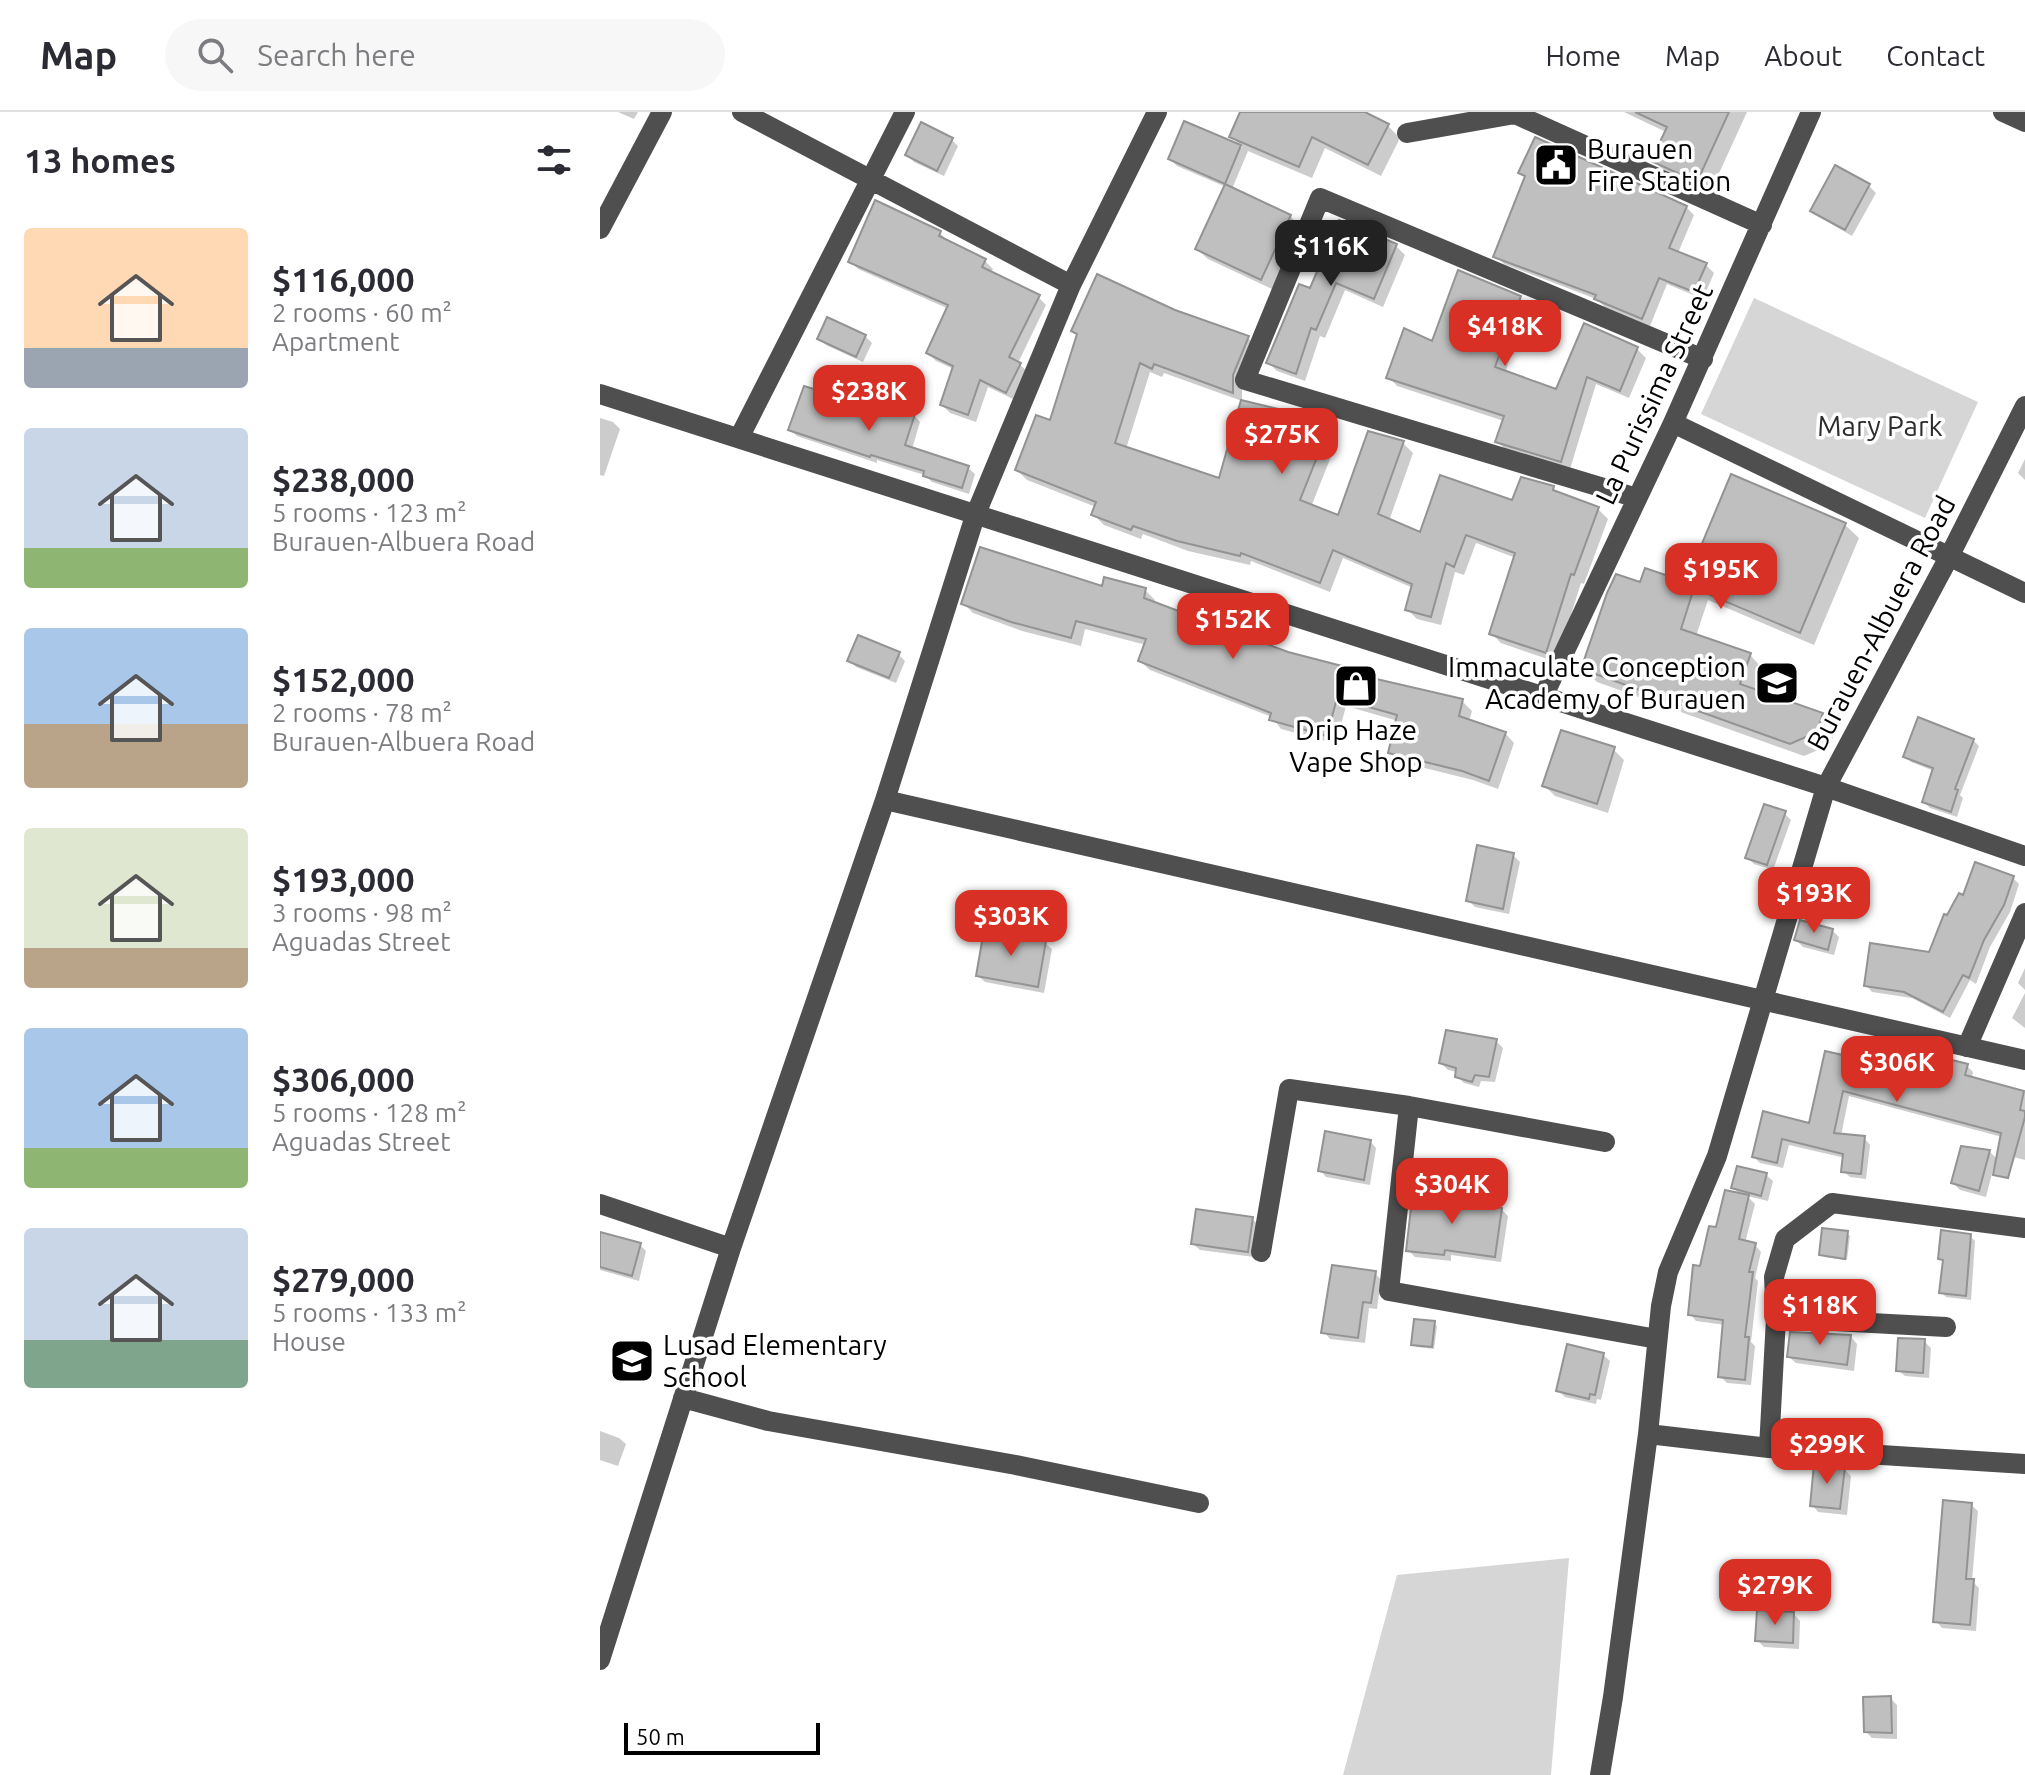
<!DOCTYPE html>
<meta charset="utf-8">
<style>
:root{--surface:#fff;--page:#f7f7f7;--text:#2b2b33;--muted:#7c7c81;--line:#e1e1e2;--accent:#d93025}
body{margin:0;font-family:Ubuntu,sans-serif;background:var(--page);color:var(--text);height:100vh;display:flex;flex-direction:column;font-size:30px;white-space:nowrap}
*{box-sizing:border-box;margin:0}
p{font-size:26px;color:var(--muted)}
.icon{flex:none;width:44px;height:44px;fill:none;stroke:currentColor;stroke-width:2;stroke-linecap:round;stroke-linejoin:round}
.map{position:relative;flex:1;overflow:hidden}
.sheet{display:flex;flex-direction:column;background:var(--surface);width:600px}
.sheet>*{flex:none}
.scale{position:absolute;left:24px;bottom:20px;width:196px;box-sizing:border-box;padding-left:8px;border:4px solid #000;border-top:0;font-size:22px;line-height:28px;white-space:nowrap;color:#000;-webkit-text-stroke:6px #fff;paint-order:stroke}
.price{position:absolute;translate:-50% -68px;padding:0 18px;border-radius:16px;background:var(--accent);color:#fff;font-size:26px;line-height:52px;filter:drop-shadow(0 2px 4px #0008)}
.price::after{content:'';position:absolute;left:50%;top:48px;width:24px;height:18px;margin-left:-12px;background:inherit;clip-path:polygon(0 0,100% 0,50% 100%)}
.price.on{background:#222;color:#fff}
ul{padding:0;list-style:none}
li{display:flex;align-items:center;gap:24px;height:200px;padding:0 24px}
li span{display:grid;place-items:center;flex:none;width:224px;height:160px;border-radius:8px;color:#555}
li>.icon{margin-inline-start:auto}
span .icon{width:96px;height:96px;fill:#fffc;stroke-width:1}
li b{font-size:34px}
h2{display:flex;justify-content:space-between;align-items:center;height:96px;padding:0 24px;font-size:34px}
header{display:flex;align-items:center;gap:48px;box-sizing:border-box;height:112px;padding:0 40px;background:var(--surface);border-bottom:2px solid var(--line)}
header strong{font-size:38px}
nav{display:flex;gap:44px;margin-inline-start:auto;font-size:28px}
.search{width:560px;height:72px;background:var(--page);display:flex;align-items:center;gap:20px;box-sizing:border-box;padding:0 28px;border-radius:44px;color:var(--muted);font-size:30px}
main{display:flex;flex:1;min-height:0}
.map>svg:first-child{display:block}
.green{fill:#d6d6d6}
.shadow{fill:#0003}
.building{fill:#bfbfbf;stroke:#939393;stroke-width:2}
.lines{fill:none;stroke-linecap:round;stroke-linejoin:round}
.minor{stroke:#4f4f4f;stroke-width:20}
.labels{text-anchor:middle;stroke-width:7;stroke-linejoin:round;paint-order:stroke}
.poi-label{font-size:28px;fill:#000;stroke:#fff;text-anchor:start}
.street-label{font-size:28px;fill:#000;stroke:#fff}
.park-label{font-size:28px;fill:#2d2d2d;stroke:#fff}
</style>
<header>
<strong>Map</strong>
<div class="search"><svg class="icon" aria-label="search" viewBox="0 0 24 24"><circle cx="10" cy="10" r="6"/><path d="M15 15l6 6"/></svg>Search here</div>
<nav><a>Home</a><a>Map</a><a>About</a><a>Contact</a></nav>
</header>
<main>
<section class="sheet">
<h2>13 homes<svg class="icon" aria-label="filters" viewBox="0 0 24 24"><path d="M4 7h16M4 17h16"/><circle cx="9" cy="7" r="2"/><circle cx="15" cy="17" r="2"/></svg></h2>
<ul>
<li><span style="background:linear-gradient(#ffd9b3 75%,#9aa5b1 0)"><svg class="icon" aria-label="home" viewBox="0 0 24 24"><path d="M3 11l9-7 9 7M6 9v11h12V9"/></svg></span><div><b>$116,000</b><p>2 rooms · 60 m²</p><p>Apartment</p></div></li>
<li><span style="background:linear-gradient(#c9d6e8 75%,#8fb573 0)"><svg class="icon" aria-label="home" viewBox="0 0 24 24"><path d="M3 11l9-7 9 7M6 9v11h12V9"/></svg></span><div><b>$238,000</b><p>5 rooms · 123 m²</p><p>Burauen-Albuera Road</p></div></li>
<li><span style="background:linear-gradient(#a9c7e8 60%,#b9a48a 0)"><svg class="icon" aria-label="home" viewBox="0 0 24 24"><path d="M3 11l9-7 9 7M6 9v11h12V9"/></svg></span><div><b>$152,000</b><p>2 rooms · 78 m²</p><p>Burauen-Albuera Road</p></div></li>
<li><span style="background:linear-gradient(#dfe7d0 75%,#b9a48a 0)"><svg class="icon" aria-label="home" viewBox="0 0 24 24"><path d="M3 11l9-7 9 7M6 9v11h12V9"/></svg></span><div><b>$193,000</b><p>3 rooms · 98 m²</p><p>Aguadas Street</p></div></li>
<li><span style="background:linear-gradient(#a9c7e8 75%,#8fb573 0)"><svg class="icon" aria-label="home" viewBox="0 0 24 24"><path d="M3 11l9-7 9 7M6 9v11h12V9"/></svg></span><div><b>$306,000</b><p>5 rooms · 128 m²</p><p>Aguadas Street</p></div></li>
<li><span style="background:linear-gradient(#c9d6e8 70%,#7fa58c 0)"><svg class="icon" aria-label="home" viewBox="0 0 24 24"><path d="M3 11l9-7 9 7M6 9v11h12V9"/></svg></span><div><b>$279,000</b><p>5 rooms · 133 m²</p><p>House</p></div></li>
</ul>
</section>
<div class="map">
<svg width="1425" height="1663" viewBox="0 0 1425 1663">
<rect width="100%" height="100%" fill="#fff"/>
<path class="green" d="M 1154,186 L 1378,290 L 1325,406 L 1101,302 Z
M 969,1446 L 951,1663 L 743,1663 L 797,1463 Z"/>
<path class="shadow" d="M 18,0 L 38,0 L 34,7 Z
M 642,0 L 761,0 L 787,13 L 800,26 L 781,64 L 725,36 L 712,66 L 648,39 L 632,77 L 690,104 L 701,115 L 672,177 L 608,147 L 597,137 L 626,75 L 577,54 L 570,47 L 585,12 L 643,36 L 632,25 Z
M 1024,0 L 1147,0 L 1110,81 L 1066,61 L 1053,48 L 1066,20 Z
M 352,28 L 358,34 L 344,64 L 314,50 L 307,43 Z
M 1236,55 L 1269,74 L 1276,81 L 1252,124 L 1219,105 L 1212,99 Z
M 921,61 L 1086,95 L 1094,103 L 1078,141 L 1105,152 L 1114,161 L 1103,187 L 1067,172 L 1050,214 L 1005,195 L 996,187 L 904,152 L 896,144 L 926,67 Z
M 340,121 L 348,129 L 385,149 L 393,157 L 390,162 L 438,185 L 446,193 L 418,251 L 428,260 L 415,288 L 388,275 L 376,310 L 350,301 L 342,293 L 354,257 L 336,249 L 328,241 L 349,197 L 258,157 L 250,149 Z
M 796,134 L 805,143 L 783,195 L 745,178 L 725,226 L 720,224 L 705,269 L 677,259 L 668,250 L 711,179 Z
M 920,186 L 928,195 L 905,261 L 958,280 L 1037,237 L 1046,246 L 1029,286 L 996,272 L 970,357 L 906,338 L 897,329 L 904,309 L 797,274 L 789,265 L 833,231 Z
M 575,200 L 648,226 L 658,236 L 642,274 L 642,289 L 564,261 L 562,265 L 550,260 L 526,337 L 620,368 L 728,316 L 738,327 L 711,395 L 739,406 L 803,331 L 813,341 L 789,409 L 821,423 L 952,376 L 958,382 L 998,397 L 1008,407 L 984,472 L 981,471 L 956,550 L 901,531 L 891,521 L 916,446 L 876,431 L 864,463 L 855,460 L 841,513 L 817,507 L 807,497 L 813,476 L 743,446 L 730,480 L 651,449 L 650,453 L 588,439 L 543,422 L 541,427 L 504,413 L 494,403 L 496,395 L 427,368 L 417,358 L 451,311 L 478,224 L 473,219 Z
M 265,224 L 272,231 L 263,250 L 226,233 L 219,227 Z
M 290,302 L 314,303 L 320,310 L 312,337 L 368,356 L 375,362 L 369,382 L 332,370 L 324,363 L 277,348 L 277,351 L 197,324 L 190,318 Z
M 0,306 L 13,310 L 20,317 L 4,364 L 0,363 Z
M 1425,347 L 1425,368 L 1418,361 Z
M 1245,413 L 1259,426 L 1214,533 L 1108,488 L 1096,524 L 1150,543 L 1163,557 L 1155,579 L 1222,602 L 1236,616 L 1230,633 L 1204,644 L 997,570 L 984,557 L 1042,473 L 1087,473 Z
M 503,477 L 545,478 L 555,488 L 553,492 L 687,542 L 772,564 L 778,569 L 862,589 L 872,599 L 869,609 L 905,621 L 914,631 L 898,677 L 873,668 L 800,650 L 790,641 L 798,609 L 746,594 L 736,632 L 681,617 L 672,605 L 550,558 L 540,549 L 546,533 L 485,517 L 481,534 L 422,519 L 373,501 L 363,491 Z
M 298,542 L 305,549 L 296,571 L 256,555 L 249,548 Z
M 1373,628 L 1379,634 L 1360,683 L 1363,686 L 1357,705 L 1330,696 L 1324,690 L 1334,659 L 1311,650 L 1306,645 Z
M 1013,637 L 1024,648 L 1008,701 L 955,684 L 944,673 Z
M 1184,701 L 1191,708 L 1173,758 L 1154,752 L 1147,745 Z
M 913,743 L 920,750 L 909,802 L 875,795 L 868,788 Z
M 1412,765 L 1419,772 L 1410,800 L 1390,835 L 1376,872 L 1370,868 L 1350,906 L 1312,886 L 1272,880 L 1266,873 L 1330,843 L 1347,805 L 1364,786 Z
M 1232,818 L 1239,825 L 1234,843 L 1203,835 L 1196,828 Z
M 445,831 L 452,837 L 444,881 L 385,870 L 378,864 Z
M 1425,856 L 1425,878 L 1418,871 Z
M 1425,881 L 1425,916 L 1412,906 Z
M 896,929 L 903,936 L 895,970 L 881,969 L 879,975 L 864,971 L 857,964 L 857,960 L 848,958 L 841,951 Z
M 1301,946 L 1367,954 L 1373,960 L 1372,966 L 1425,980 L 1425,1048 L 1406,1043 L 1402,1025 L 1249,984 L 1241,1024 L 1264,1026 L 1270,1033 L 1266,1067 L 1250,1065 L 1243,1059 L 1245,1046 L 1189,1033 L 1183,1056 L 1160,1051 L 1154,1045 L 1164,1002 L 1210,1013 L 1266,951 Z
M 770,1029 L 776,1036 L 770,1073 L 726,1065 L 720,1058 Z
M 1390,1040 L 1396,1046 L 1386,1085 L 1360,1078 L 1353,1071 Z
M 1166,1063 L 1173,1069 L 1168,1089 L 1147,1084 L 1155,1092 L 1145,1131 L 1155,1133 L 1161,1140 L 1155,1166 L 1158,1169 L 1151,1230 L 1155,1234 L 1151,1273 L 1127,1271 L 1120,1264 L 1125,1213 L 1096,1209 L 1090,1202 L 1102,1156 L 1118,1118 L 1141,1083 L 1133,1076 Z
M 851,1086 L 856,1091 L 901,1097 L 908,1104 L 901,1150 L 851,1143 L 851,1149 L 815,1145 L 808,1138 Z
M 652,1107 L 659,1113 L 654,1145 L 600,1138 L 593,1132 Z
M 1247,1121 L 1250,1124 L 1247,1148 L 1224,1145 L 1221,1142 Z
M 0,1122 L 40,1133 L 46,1139 L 39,1169 L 0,1158 Z
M 1370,1124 L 1375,1129 L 1371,1188 L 1346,1185 L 1341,1180 L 1345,1151 L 1340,1147 Z
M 775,1161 L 781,1168 L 777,1197 L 769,1196 L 765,1231 L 730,1227 L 724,1220 Z
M 834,1211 L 837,1214 L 834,1237 L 816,1235 L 813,1232 Z
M 1251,1225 L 1257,1232 L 1254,1259 L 1196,1251 L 1189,1245 Z
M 1324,1229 L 1331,1236 L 1329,1266 L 1305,1264 L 1298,1258 Z
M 1003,1243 L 1010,1249 L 1001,1288 L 997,1287 L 996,1292 L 965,1285 L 958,1278 Z
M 0,1319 L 19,1326 L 26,1332 L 18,1354 L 0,1348 Z
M 1244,1357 L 1251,1364 L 1247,1403 L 1218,1400 L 1212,1393 Z
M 1371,1393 L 1378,1399 L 1372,1469 L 1379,1476 L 1376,1519 L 1342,1516 L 1336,1509 Z
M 1194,1502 L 1200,1509 L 1199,1537 L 1164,1535 L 1157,1528 Z
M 1290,1586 L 1297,1593 L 1297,1627 L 1272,1626 L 1266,1620 Z"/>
<path class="building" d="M 640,0 L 765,0 L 789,12 L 768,53 L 712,25 L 699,55 L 629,25 Z
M 1035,0 L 1129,0 L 1097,70 L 1051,49 L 1067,15 Z
M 584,9 L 641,33 L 625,72 L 568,47 Z
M 321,10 L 353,26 L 337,59 L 305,43 Z
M 935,25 L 1087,94 L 1069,136 L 1107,151 L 1094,180 L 1059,166 L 1042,207 L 994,187 L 996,183 L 893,145 L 925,64 L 918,61 Z
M 1235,53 L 1270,72 L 1245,118 L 1210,99 Z
M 625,72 L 691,103 L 661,168 L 595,137 Z
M 275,88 L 341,119 L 339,124 L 386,147 L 382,155 L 440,183 L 409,245 L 421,251 L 406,281 L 380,268 L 368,303 L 340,293 L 353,254 L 326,241 L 348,193 L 248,150 Z
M 739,108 L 797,132 L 774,187 L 736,171 L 716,218 L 711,216 L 696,262 L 666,251 L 699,172 L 710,176 Z
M 858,158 L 921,184 L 895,255 L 956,277 L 984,211 L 1038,235 L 1020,279 L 987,265 L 961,350 L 895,330 L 904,304 L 786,266 L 804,216 L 832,229 Z
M 497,162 L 575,198 L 649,224 L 633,263 L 633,281 L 554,252 L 552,257 L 540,251 L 515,331 L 619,366 L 641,288 L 695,301 L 729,315 L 700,388 L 738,403 L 768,319 L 804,329 L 778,402 L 820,420 L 840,363 L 912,388 L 921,365 L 954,374 L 953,378 L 999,395 L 974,463 L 971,462 L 946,541 L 889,522 L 915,441 L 866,423 L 854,455 L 846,451 L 831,505 L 805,498 L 812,472 L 733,438 L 720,471 L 641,441 L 640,444 L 577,429 L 533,414 L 531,418 L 491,403 L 496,390 L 415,358 L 436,303 L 450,308 L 477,222 L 471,219 Z
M 227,205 L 266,223 L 256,245 L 217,227 Z
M 204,274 L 289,300 L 291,294 L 315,302 L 305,333 L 369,354 L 362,376 L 323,364 L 324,359 L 271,343 L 270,345 L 188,318 Z
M 1131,362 L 1246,411 L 1200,521 L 1094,476 L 1081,517 L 1151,541 L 1140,572 L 1223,601 L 1217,620 L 1190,632 L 981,557 L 1007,481 L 1016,462 L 1040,470 L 1045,456 L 1086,470 Z
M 380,435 L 502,474 L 504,465 L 546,476 L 544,486 L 688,540 L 773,562 L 772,566 L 863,587 L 859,604 L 906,620 L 889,669 L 862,659 L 788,641 L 797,603 L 737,586 L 727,624 L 669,608 L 671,601 L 538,549 L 546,527 L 476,509 L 471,526 L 411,510 L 361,492 Z
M 258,523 L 300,540 L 289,566 L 247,549 Z
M 1318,605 L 1374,627 L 1355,677 L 1358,678 L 1351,700 L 1322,690 L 1333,656 L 1303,645 Z
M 961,618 L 1015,635 L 997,692 L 942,674 Z
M 1164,692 L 1186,699 L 1167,753 L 1145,746 Z
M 877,733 L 914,741 L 903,797 L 866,789 Z
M 1375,750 L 1414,764 L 1404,793 L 1384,828 L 1369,866 L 1363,863 L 1343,900 L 1304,880 L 1264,874 L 1270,831 L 1329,840 L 1344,802 L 1347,803 L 1359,781 L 1363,783 Z
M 1200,808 L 1233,817 L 1228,838 L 1194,828 Z
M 384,818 L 446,829 L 438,875 L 376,864 Z
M 846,918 L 897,927 L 889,965 L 875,963 L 872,970 L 855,965 L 856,956 L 839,951 Z
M 1268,935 L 1300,944 L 1301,938 L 1339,948 L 1340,945 L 1368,952 L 1365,963 L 1424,979 L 1420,998 L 1425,999 L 1425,1005 L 1408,1066 L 1393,1063 L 1401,1021 L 1243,979 L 1234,1021 L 1265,1024 L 1261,1062 L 1241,1060 L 1243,1042 L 1182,1027 L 1177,1051 L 1152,1045 L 1163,999 L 1209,1011 L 1225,939 L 1265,948 Z
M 725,1019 L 771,1028 L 764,1068 L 718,1059 Z
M 1361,1034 L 1390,1038 L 1379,1079 L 1351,1071 Z
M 1137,1054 L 1167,1061 L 1161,1084 L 1131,1076 Z
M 1125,1078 L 1149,1083 L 1139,1127 L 1156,1131 L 1149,1160 L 1153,1160 L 1145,1225 L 1149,1225 L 1145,1268 L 1118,1265 L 1123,1208 L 1088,1203 L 1093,1153 L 1100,1154 L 1109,1114 L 1116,1115 Z
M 813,1079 L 852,1084 L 851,1088 L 902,1096 L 895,1145 L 845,1138 L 844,1143 L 806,1139 Z
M 596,1097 L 653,1105 L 648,1140 L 591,1132 Z
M 1222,1116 L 1248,1119 L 1245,1147 L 1219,1143 Z
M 1341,1118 L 1371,1122 L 1366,1184 L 1339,1181 L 1343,1148 L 1338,1147 Z
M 0,1120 L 41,1131 L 32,1164 L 0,1155 Z
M 732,1153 L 776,1159 L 771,1191 L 763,1190 L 758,1226 L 721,1221 Z
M 814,1207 L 835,1209 L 832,1235 L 811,1233 Z
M 1190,1220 L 1251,1223 L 1247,1253 L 1187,1245 Z
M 1298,1226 L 1325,1227 L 1323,1261 L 1296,1259 Z
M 967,1232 L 1004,1241 L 995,1283 L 990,1282 L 989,1287 L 956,1279 Z
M 1214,1352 L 1245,1355 L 1240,1397 L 1210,1394 Z
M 1343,1388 L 1372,1391 L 1366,1467 L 1374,1467 L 1370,1513 L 1333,1510 Z
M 1157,1498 L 1194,1500 L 1193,1531 L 1155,1529 Z
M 1291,1584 L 1292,1621 L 1264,1620 L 1263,1585 Z"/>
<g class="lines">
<path class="minor" d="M 142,0 L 471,173
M 1403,0 L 1425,10
M 807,21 L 915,2 L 1162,113
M 0,117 L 62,0
M 0,282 L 1226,675 L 1349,445 L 1425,294
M 1073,311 L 1425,481
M 139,326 L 305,0
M 1037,386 L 645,268 L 720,86 L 1103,247
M 943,585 L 1073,311 L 1211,0
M 285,688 L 1425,948
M 1367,935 L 1425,801
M 809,994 L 789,1179 L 1057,1227
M 0,1092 L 131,1136
M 661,1140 L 689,977 L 809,994 L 1005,1030
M 1176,1206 L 1346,1215
M 83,1286 L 168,1309 L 416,1353 L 599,1391
M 1048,1322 L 1169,1336 L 1425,1352
M 1169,1336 L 1176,1206 L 1174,1165 L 1185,1127 L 1232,1091 L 1425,1116
M 0,1548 L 131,1136 L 285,688 L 375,404 L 471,173 L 557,0
M 1000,1663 L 1013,1585 L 1048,1322 L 1061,1194 L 1068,1160 L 1117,1044 L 1226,675 L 1425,744"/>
</g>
<defs>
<g id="civic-square" transform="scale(2.3)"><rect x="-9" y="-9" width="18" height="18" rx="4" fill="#000" stroke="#fff"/><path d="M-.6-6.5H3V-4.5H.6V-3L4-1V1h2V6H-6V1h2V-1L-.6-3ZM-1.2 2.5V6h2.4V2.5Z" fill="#fff"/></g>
<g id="school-square" transform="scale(2.3)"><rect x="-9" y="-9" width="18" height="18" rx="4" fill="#000" stroke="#fff"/><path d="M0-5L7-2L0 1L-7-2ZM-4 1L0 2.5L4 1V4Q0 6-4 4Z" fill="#fff"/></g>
<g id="shop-square" transform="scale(2.3)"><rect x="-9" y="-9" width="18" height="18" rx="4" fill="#000" stroke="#fff"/><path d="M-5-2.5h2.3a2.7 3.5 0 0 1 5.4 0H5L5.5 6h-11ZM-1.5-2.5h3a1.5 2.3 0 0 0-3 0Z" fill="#fff"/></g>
</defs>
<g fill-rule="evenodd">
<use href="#civic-square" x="956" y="53"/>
<use href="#school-square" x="1177" y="571"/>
<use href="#shop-square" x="756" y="574"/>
<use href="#school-square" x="32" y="1249"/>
</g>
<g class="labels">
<g class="poi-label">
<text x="987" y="47">Burauen<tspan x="987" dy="32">Fire Station</tspan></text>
<text x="1146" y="565" text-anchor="end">Immaculate Conception<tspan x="1146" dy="32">Academy of Burauen</tspan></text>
<text x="756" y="628" text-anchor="middle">Drip Haze<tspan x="756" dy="32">Vape Shop</tspan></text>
<text x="63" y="1243">Lusad Elementary<tspan x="63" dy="32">School</tspan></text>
</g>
<g class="street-label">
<text transform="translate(1054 282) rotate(-65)" y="10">La Purissima Street</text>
<text transform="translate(1281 511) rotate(-62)" y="10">Burauen-Albuera Road</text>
</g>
<g class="park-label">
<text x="1280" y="324">Mary Park</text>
</g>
</g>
</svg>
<div class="scale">50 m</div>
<b class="price on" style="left:731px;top:176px">$116K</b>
<b class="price" style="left:905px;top:256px">$418K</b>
<b class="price" style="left:269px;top:321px">$238K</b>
<b class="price" style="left:682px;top:364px">$275K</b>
<b class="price" style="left:1121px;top:499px">$195K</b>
<b class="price" style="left:633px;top:549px">$152K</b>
<b class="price" style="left:1214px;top:823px">$193K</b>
<b class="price" style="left:411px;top:846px">$303K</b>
<b class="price" style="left:1297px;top:992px">$306K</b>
<b class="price" style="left:852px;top:1114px">$304K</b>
<b class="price" style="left:1220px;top:1235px">$118K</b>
<b class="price" style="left:1227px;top:1374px">$299K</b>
<b class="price" style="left:1175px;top:1515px">$279K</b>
</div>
</main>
